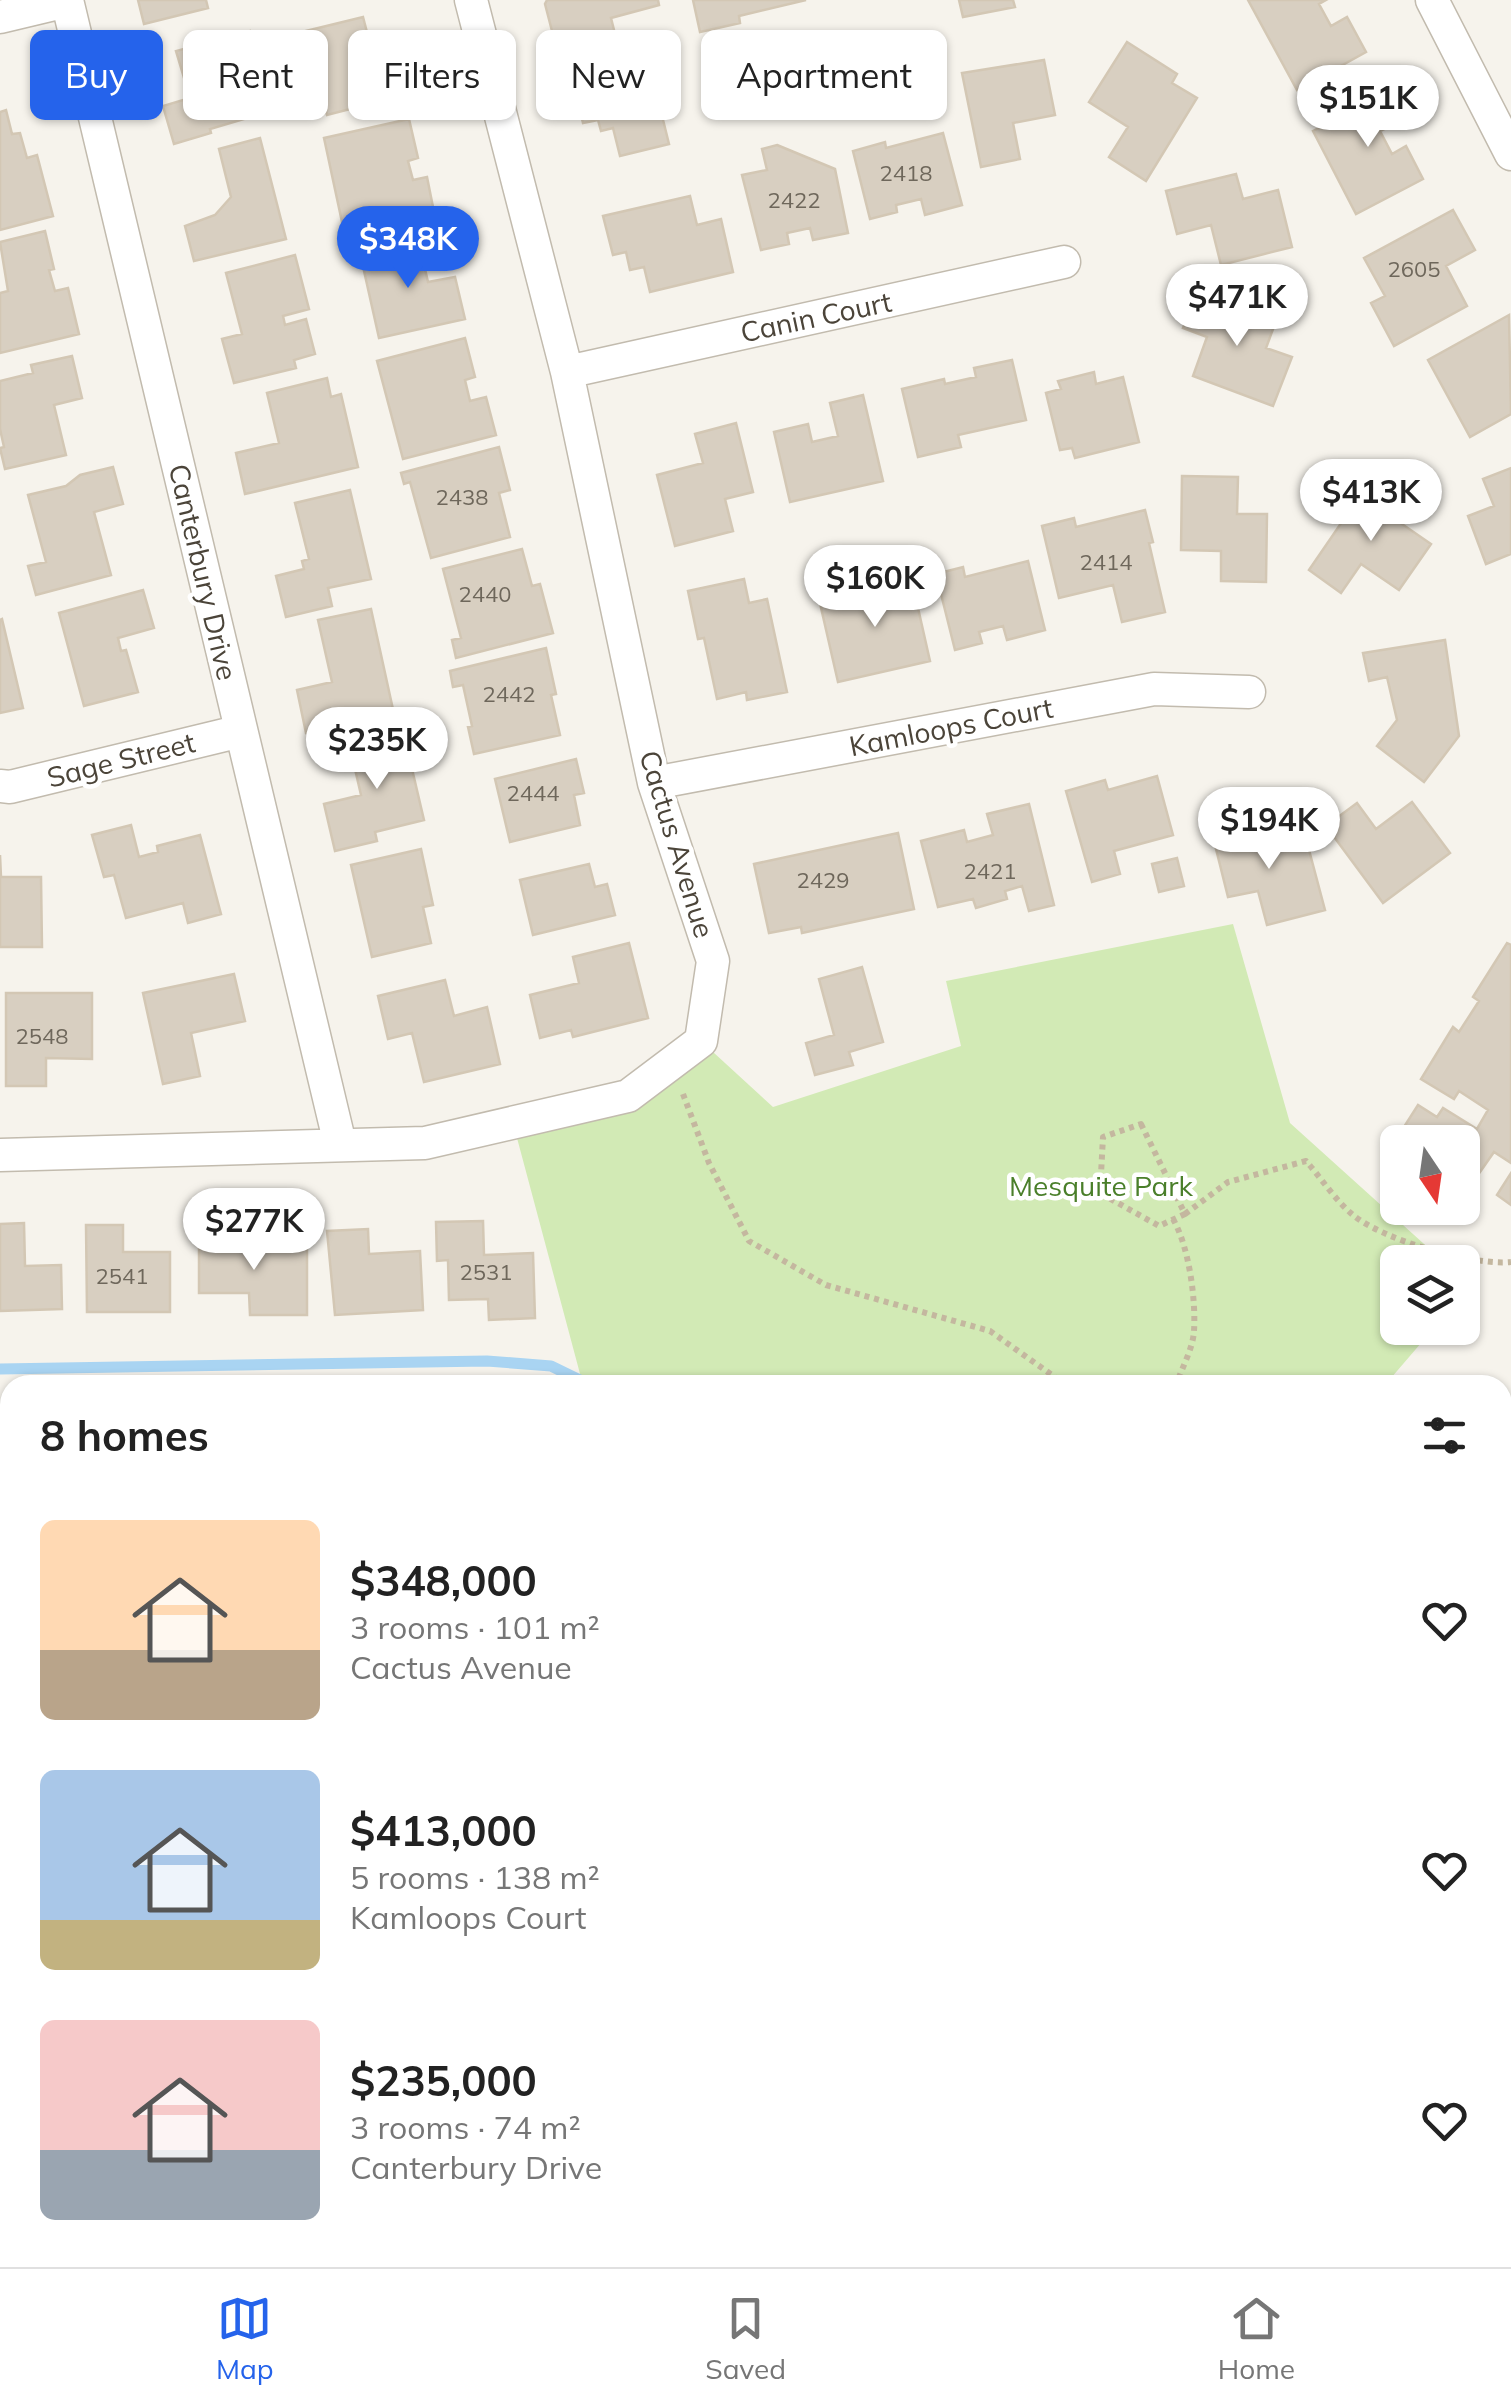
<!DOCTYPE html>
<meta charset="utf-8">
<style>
:root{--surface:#fff;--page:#f2f2f2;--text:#222;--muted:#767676;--line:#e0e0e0;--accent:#2563eb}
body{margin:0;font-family:Mulish,sans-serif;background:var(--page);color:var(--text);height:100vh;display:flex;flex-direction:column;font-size:38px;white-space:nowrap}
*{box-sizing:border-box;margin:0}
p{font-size:32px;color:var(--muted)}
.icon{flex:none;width:55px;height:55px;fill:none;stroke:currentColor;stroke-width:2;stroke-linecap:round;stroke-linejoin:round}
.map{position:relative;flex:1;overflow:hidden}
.drawer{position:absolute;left:0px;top:1375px;width:1512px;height:892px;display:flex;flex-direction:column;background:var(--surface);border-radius:30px 30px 0 0;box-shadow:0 2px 8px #0004}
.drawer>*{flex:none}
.guide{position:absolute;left:30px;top:30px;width:1000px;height:90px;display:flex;gap:20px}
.needle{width:65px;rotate:167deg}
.tools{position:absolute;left:1380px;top:1125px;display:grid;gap:20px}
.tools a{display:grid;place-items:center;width:100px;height:100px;border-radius:15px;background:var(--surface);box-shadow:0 2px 8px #0004;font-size:50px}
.price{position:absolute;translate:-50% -85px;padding:0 22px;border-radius:35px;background:#fff;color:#222;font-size:32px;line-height:65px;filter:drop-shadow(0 2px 5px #0008)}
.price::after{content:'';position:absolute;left:50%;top:60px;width:30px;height:22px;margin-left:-15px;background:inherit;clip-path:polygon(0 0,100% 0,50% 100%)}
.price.active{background:var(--accent);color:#fff}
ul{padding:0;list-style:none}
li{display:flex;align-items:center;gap:30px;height:250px;padding:0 40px}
li span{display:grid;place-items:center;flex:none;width:280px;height:200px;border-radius:15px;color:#555}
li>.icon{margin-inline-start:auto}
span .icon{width:120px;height:120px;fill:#fffc;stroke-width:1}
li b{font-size:42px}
h2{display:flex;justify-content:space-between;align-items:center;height:120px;padding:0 40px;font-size:42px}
.tag{padding:0 35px;border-radius:15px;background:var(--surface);box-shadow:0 2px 8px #0004;font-size:35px;line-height:90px}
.tag.active{background:var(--accent);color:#fff}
.dock{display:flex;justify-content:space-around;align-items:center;height:140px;border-top:2px solid var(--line);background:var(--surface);font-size:28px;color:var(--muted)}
.dock a{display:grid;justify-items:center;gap:5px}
.dock .active{color:var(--accent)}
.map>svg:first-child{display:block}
.residential{fill:#eae5da}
.education{fill:#efe8d6}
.green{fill:#d2eab5}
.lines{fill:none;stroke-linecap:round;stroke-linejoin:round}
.stream{stroke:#a9d4f2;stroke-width:11}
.building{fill:#d8cfc1;stroke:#d3c7b4;stroke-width:2.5}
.street-casing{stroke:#c2bbae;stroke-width:35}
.path{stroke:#c4b79f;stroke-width:6;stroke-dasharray:5 5;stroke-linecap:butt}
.street{stroke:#fff;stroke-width:32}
.labels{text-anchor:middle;stroke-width:9;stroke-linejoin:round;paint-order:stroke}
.number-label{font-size:22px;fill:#6e675b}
.street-label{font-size:28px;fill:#4b4439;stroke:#fff}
.park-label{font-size:28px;fill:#4a7f2a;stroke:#fff}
</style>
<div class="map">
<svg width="1511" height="2267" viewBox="0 0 1511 2267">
<rect width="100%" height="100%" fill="#f6f3ec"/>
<path class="residential" d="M 0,2048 L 10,2055 L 10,2258 L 312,2258 L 326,2267 L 0,2267 Z"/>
<path class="education" d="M 1503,1725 L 1511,1730 L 1511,2267 L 829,2267 L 826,2258 L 1502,2258 Z"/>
<path class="green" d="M 1233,924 L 1290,1123 L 1444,1262 L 1398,1262 L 1398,1328 L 1434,1328 L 1385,1385 L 583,1385 L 513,1123 L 628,1096 L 701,1041 L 773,1107 L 961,1046 L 946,981 Z"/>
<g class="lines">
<path class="stream" d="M 0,1369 L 487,1361 L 551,1366 L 590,1385
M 844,2258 L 849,2267"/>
</g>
<path class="building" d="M 138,0 L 206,0 L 208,8 L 144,24 Z
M 547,0 L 658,0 L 659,5 L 611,18 L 617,42 L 559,58 L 545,4 Z
M 693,0 L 806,0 L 739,16 L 740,23 L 700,32 Z
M 959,0 L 1013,0 L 1015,7 L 963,17 Z
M 1248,0 L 1326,0 L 1319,4 L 1331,26 L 1347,17 L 1366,52 L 1297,90 Z
M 363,17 L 369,40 L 397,34 L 412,93 L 327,115 L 306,31 Z
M 250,31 L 262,75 L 241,82 L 251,117 L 210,129 L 211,133 L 174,144 L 163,106 L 190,98 L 176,51 Z
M 1127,42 L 1177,74 L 1172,83 L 1197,98 L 1146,181 L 1109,157 L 1128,127 L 1089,102 Z
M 1044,60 L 1055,115 L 1013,123 L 1020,159 L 981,167 L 962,73 Z
M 649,63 L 669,144 L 620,156 L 613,128 L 601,131 L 598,120 L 583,123 L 573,81 Z
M 1389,82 L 1407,118 L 1380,131 L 1392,154 L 1406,146 L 1423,179 L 1356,214 L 1313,131 L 1352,111 L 1348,103 Z
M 6,110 L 12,134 L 20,133 L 27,158 L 37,155 L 53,216 L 0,230 L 0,112 Z
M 409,119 L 418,158 L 408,161 L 413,180 L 427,177 L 435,217 L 345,236 L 324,138 Z
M 943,133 L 962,205 L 925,215 L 921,199 L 896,205 L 897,212 L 870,219 L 853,151 L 885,142 L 886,148 Z
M 260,138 L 286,239 L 194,261 L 185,226 L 215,215 L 231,197 L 219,149 Z
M 777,145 L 835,169 L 848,233 L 813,240 L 810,228 L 787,233 L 789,244 L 761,250 L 742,175 L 767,170 L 762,149 Z
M 1236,174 L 1243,199 L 1278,190 L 1292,247 L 1221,265 L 1211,225 L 1177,234 L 1166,191 Z
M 690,196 L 697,225 L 721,219 L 733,272 L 650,292 L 644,267 L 630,270 L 626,252 L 613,255 L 603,216 Z
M 1453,210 L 1475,250 L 1446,266 L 1467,306 L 1394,346 L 1371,303 L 1385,296 L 1364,258 Z
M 45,231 L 54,269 L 49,270 L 55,291 L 68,288 L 79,334 L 0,353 L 0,293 L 8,291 L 0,242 Z
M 418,239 L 428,282 L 455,277 L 465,319 L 379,338 L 360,253 Z
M 295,255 L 309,309 L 283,316 L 285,325 L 306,319 L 315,354 L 294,360 L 296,368 L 234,383 L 222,339 L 242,334 L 226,273 Z
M 1198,291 L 1276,321 L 1266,348 L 1292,357 L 1273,406 L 1193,376 L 1207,337 L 1183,328 Z
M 1509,315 L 1511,414 L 1470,437 L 1428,360 Z
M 465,338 L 475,377 L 465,380 L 470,401 L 486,397 L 496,435 L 403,459 L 377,361 Z
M 72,356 L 82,398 L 54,405 L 66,455 L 5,469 L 0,448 L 4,447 L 0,429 L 0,381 L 33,373 L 31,365 Z
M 1012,360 L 1026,420 L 958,435 L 961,447 L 918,457 L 902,389 L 944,379 L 945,384 L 976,377 L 974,368 Z
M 1094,372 L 1096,384 L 1123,377 L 1139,442 L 1075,458 L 1072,448 L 1060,450 L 1046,393 L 1061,389 L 1058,381 Z
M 327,378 L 331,397 L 341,394 L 358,467 L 245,494 L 236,453 L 279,443 L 267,393 Z
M 863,395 L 883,481 L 790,502 L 774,432 L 808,424 L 812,442 L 838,436 L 830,403 Z
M 736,423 L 753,492 L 725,499 L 733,531 L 675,546 L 657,475 L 703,463 L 695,434 Z
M 499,447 L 510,490 L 499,493 L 510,537 L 431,558 L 410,482 L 404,484 L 401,473 Z
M 113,467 L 123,504 L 94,512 L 111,575 L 36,595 L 28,566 L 46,562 L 28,495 L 66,486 L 80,475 Z
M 1511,468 L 1511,554 L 1486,564 L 1468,516 L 1494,506 L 1483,479 Z
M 1182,476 L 1238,477 L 1237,514 L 1267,514 L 1266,582 L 1221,581 L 1221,551 L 1181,550 Z
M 1368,484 L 1407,510 L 1399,522 L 1431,544 L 1399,590 L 1361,564 L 1341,593 L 1309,570 Z
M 350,490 L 371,579 L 328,588 L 332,606 L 286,617 L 276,576 L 304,569 L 302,561 L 309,559 L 295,503 Z
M 1145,510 L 1153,542 L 1149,543 L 1165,612 L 1122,622 L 1113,585 L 1059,598 L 1042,526 L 1074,518 L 1076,527 Z
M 522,549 L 532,586 L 540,584 L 553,633 L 456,658 L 452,640 L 461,638 L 443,569 Z
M 1028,561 L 1045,630 L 1007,640 L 1003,626 L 979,632 L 982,643 L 955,650 L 936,574 L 963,567 L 965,577 Z
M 911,577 L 930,661 L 838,682 L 819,599 Z
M 744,579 L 749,603 L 767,599 L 787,692 L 747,700 L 746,692 L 717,699 L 704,638 L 698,639 L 688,591 Z
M 143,590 L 154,628 L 118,638 L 121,651 L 126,650 L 138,692 L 84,706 L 59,613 Z
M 371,609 L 394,714 L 306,733 L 297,690 L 332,682 L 318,620 Z
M 2,619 L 23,708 L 0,713 L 0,620 Z
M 1445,640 L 1459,736 L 1424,782 L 1377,746 L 1397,720 L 1387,677 L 1369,681 L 1363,653 Z
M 546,648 L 556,694 L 551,695 L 560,735 L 474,754 L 468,727 L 472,726 L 463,685 L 453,687 L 450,671 Z
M 407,729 L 412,751 L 408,752 L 424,820 L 375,832 L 377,841 L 335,851 L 324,804 L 361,795 L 349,743 Z
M 576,759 L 584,793 L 574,795 L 580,825 L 510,842 L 495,779 Z
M 1157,776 L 1173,835 L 1114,851 L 1120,874 L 1092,882 L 1066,791 L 1105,780 L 1108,790 Z
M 1412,802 L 1450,853 L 1383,903 L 1326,826 L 1357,803 L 1376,829 Z
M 1029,804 L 1054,905 L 1029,911 L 1022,886 L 1005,891 L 1007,899 L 976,908 L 973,899 L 938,907 L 921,841 L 964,830 L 967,842 L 993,835 L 987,814 Z
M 1252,818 L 1259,847 L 1305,835 L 1325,910 L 1267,925 L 1258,891 L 1228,897 L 1211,829 Z
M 131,825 L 139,857 L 158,852 L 157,846 L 200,835 L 221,914 L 188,923 L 183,903 L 126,918 L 114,875 L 104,877 L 92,835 Z
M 898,833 L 914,909 L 802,933 L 801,927 L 769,933 L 754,864 Z
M 421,849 L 433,905 L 423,907 L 431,943 L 372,957 L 351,865 Z
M 0,855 L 1,877 L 41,877 L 42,947 L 0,947 Z
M 1177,858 L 1184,886 L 1159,892 L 1152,864 Z
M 589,864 L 595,887 L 607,884 L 615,915 L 533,935 L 520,880 Z
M 629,943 L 648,1018 L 573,1037 L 571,1030 L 540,1038 L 530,995 L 579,983 L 573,957 Z
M 1507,943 L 1511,945 L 1511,1163 L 1494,1152 L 1480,1172 L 1462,1161 L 1462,1142 L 1422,1142 L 1402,1130 L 1418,1105 L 1437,1117 L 1443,1108 L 1477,1129 L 1488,1110 L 1459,1091 L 1454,1099 L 1421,1079 L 1453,1027 L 1459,1032 L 1479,1001 L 1473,997 Z
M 862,967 L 883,1042 L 849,1052 L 853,1065 L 815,1075 L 806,1043 L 834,1035 L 819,979 Z
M 234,974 L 245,1021 L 191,1033 L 200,1076 L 163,1084 L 143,993 Z
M 445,980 L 454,1016 L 487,1007 L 500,1064 L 424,1082 L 412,1033 L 388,1039 L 378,996 Z
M 6,993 L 92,993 L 92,1059 L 46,1058 L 46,1086 L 6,1086 Z
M 1511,1173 L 1511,1205 L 1497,1195 Z
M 483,1221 L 484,1255 L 533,1253 L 535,1318 L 489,1320 L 488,1299 L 449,1300 L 448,1260 L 437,1261 L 436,1222 Z
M 24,1223 L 25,1266 L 61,1265 L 62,1309 L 0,1311 L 0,1224 Z
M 86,1225 L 123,1225 L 123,1252 L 170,1252 L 170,1312 L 87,1312 Z
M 199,1229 L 242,1229 L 241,1247 L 307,1246 L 307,1315 L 250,1315 L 249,1293 L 199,1293 Z
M 368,1229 L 369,1254 L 420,1251 L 423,1310 L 335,1315 L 327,1231 Z
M 0,1484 L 10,1493 L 10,1589 L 3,1597 L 0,1595 Z
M 1502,1507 L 1511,1513 L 1511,1556 L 1502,1551 Z
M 10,1692 L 10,1751 L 5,1748 L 0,1756 L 0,1705 Z
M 10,1851 L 10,1931 L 0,1923 L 0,1863 Z
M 1511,2000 L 1511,2267 L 1485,2267 L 1484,2259 L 1448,2266 L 1447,2258 L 1502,2258 L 1502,2001 Z
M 0,2224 L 10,2232 L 10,2258 L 23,2258 L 31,2267 L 0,2267 Z
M 161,2258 L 221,2258 L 215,2267 L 155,2267 Z
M 501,2258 L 614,2258 L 609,2267 L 529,2264 L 519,2267 Z
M 638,2258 L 657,2258 L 670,2267 L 631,2267 Z"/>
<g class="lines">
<g class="street-casing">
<path id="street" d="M 67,0 L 340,1144
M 1432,0 L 1511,154
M 0,17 L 67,1
M 567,372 L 1064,262
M 654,783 L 1154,689 L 1249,692
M 0,786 L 10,787 L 241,731
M 0,1155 L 425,1143 L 628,1096 L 701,1041 L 713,961 L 654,783 L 567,372 L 471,0
M 1502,1686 L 1511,1692
M 0,2004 L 10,2011
M 0,2102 L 10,2089
M 381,2258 L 395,2267"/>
</g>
<path class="path" d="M 683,1094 L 709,1163 L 749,1241 L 826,1285 L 990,1331 L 1066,1385
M 1141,1124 L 1185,1214 L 1159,1226 L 1100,1193 L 1103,1137 Z
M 1185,1214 L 1228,1182 L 1306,1161 C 1321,1178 1336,1201 1353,1215 C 1383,1240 1473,1266 1511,1262
M 1173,1219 C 1189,1247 1196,1299 1194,1331 C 1193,1348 1182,1368 1176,1385
M 1502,1834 L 1511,1832
M 925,2258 L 927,2267
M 1039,2267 L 1043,2258"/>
<use href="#street" class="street"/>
</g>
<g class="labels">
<g class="number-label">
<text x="906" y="181">2418</text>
<text x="794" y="208">2422</text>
<text x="1414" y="277">2605</text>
<text x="462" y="505">2438</text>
<text x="1106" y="570">2414</text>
<text x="485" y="602">2440</text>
<text x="509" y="702">2442</text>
<text x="533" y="801">2444</text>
<text x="990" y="879">2421</text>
<text x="823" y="888">2429</text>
<text x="42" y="1044">2548</text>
<text x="486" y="1280">2531</text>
<text x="122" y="1284">2541</text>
</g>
<g class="street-label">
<text transform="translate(816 317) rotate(-12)" y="10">Canin Court</text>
<text transform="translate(203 572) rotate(77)" y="10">Canterbury Drive</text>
<text transform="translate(951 727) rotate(-11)" y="10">Kamloops Court</text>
<text transform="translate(121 760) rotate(-14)" y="10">Sage Street</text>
<text transform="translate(677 844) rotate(73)" y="10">Cactus Avenue</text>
</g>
<g class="park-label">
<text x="1101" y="1196">Mesquite Park</text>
</g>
</g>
</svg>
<div class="tools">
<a><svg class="needle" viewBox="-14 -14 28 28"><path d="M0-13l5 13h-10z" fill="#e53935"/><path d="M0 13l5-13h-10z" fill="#767676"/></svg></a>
<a><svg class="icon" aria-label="layers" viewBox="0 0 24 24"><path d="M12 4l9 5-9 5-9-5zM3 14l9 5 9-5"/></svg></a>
</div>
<b class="price" style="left:1368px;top:150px">$151K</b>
<b class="price active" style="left:408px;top:291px">$348K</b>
<b class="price" style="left:1237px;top:349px">$471K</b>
<b class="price" style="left:1371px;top:544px">$413K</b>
<b class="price" style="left:875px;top:630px">$160K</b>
<b class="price" style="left:377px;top:792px">$235K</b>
<b class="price" style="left:1269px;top:872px">$194K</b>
<b class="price" style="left:254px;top:1273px">$277K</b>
<div class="guide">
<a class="tag active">Buy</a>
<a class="tag">Rent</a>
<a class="tag">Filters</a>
<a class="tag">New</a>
<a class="tag">Apartment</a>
</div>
<section class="drawer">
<h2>8 homes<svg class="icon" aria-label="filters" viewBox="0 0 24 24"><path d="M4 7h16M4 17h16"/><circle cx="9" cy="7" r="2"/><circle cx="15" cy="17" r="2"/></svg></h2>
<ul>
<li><span style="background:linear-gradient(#ffd9b3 65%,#b9a48a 0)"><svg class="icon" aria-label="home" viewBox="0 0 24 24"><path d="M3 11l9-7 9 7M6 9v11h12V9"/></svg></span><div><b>$348,000</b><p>3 rooms · 101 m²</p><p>Cactus Avenue</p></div><svg class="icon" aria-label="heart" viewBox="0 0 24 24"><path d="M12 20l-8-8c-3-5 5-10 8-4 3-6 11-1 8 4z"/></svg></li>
<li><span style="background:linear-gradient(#a9c7e8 75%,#c2b280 0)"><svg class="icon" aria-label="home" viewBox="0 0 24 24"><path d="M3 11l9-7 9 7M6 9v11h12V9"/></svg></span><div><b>$413,000</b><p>5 rooms · 138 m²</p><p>Kamloops Court</p></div><svg class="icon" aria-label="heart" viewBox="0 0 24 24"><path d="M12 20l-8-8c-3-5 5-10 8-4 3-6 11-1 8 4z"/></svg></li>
<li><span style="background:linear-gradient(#f6c9c9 65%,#9aa5b1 0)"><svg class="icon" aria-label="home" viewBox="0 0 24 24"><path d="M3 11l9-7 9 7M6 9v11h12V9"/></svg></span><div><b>$235,000</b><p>3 rooms · 74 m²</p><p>Canterbury Drive</p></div><svg class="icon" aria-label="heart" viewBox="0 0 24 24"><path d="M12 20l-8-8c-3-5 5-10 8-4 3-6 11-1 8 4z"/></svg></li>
</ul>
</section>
</div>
<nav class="dock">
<a class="active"><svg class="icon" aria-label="map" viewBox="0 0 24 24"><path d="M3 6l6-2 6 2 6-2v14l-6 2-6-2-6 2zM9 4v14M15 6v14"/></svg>Map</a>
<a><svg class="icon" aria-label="saved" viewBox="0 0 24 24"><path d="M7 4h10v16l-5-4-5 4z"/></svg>Saved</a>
<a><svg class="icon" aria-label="home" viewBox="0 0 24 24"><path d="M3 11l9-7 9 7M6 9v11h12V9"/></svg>Home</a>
</nav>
